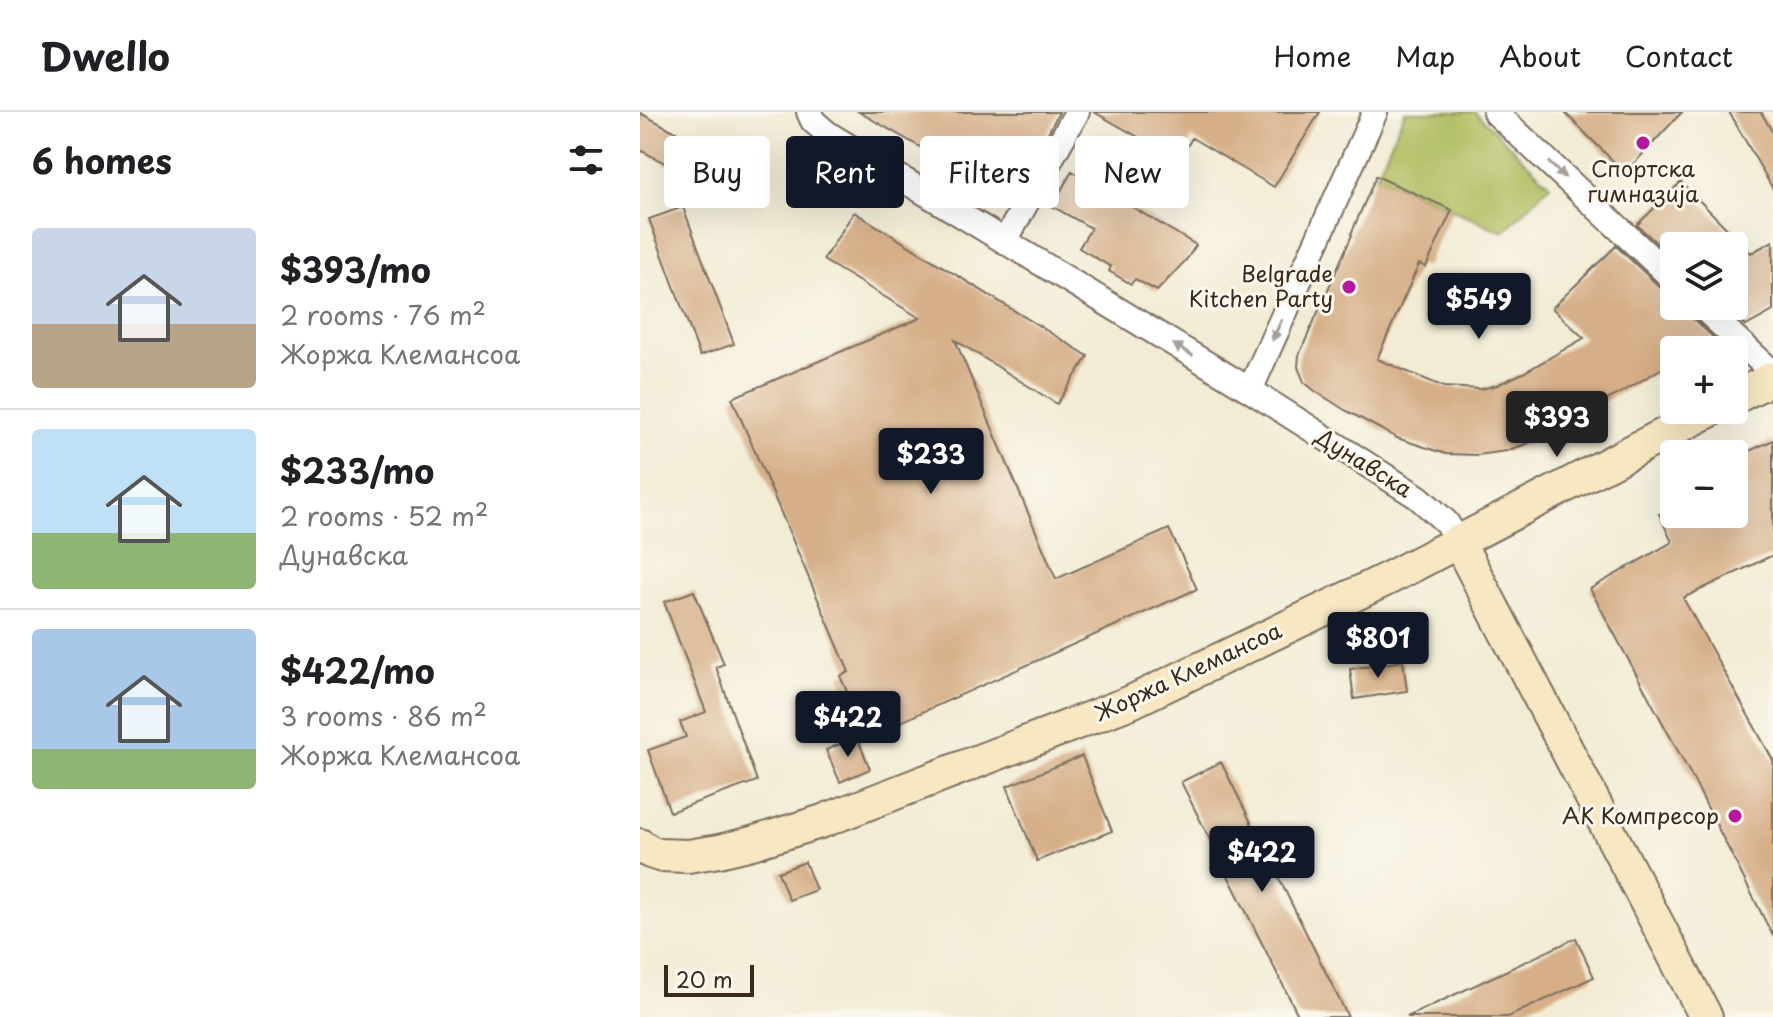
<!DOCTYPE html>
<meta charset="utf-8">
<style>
:root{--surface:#fff;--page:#f2f2f2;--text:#202124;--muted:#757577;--line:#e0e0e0;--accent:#111827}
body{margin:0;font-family:"Playpen Sans",sans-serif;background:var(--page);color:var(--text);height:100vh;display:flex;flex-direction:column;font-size:30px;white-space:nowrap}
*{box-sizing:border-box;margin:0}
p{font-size:26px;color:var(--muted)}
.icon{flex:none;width:44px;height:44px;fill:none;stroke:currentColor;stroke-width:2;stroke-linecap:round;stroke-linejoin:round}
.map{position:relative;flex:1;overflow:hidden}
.sheet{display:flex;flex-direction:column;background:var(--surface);width:640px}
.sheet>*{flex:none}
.hud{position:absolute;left:24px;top:24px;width:760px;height:72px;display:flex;gap:16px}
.fabs{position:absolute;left:1020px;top:120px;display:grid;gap:16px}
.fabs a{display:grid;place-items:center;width:88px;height:88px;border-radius:8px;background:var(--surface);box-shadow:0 8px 32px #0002;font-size:40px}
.scale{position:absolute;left:24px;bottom:20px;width:90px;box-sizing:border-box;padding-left:8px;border:4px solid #3b2a1e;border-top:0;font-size:22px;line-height:28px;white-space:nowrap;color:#3b2a1e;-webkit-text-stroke:6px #fbf7ec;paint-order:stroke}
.price{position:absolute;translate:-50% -68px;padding:0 18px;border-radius:8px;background:var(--accent);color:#fff;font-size:26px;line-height:52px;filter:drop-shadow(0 2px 4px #0008)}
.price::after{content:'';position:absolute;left:50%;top:48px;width:24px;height:18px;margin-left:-12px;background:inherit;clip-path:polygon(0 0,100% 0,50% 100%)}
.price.current{background:#222;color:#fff}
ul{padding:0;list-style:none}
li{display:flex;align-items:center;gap:24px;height:200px;padding:0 32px}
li+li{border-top:2px solid var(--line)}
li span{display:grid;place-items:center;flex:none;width:224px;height:160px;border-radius:8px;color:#555}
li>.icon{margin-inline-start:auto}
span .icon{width:96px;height:96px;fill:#fffc;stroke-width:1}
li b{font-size:34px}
h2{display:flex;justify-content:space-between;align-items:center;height:96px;padding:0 32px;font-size:34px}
.tag{padding:0 28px;border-radius:8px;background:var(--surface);box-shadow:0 8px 32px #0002;font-size:28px;line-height:72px}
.tag.current{background:var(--accent);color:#fff}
header{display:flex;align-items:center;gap:48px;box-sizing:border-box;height:112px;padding:0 40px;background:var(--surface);border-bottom:2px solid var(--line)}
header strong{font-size:38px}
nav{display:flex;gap:44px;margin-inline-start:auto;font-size:28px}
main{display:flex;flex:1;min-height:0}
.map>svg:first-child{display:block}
.green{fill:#aebb5d;stroke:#74723e;stroke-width:2}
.building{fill:#d6af88}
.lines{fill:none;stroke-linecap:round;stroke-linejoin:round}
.street-casing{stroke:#7b6e5e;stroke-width:28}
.secondary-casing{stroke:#7b6e5e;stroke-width:36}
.street{stroke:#fff;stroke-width:24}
.secondary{stroke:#f7e8c3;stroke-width:32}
.oneway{fill:#a79f9a}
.poi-dot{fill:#b5179e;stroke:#fbf7ec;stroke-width:3}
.labels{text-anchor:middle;stroke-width:6;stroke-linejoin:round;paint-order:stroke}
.poi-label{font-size:22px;fill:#3b2a1e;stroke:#fbf7ec;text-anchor:end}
.street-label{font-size:22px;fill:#3b2a1e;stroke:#fbf7ec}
</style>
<header>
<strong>Dwello</strong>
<nav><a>Home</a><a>Map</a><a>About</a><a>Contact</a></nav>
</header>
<main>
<section class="sheet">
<h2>6 homes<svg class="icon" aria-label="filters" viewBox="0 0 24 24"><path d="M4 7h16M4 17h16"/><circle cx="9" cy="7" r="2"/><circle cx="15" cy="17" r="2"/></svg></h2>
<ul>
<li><span style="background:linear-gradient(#c9d6e8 60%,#b9a48a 0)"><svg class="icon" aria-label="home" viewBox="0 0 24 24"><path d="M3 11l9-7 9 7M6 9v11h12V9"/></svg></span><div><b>$393/mo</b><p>2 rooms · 76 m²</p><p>Жоржа Клемансоа</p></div></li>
<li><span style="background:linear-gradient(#bfe0f5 65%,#8fb573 0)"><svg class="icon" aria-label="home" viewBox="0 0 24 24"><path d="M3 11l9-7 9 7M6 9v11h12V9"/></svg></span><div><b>$233/mo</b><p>2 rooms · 52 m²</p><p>Дунавска</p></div></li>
<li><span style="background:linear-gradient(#a9c7e8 75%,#8fb573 0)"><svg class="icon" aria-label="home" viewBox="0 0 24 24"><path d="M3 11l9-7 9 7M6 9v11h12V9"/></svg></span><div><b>$422/mo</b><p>3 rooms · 86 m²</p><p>Жоржа Клемансоа</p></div></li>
</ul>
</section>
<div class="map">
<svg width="1133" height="905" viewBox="0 0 1133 905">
<rect width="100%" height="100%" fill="#fbf7ec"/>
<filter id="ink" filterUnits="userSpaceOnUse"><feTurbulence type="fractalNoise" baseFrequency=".0125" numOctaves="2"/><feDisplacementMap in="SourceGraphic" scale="16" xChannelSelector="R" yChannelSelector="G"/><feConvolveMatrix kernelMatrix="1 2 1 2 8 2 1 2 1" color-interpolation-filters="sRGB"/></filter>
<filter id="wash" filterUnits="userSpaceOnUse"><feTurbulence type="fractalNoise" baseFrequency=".006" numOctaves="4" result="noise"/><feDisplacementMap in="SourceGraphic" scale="32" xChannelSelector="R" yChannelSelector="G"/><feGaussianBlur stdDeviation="1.8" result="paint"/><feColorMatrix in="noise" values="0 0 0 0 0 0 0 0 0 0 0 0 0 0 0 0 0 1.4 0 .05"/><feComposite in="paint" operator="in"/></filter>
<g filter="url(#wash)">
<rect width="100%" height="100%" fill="#f2ecd5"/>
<path class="green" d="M 765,0 L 835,0 L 910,73 L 863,120 L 736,64 Z"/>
<g id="blocks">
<path class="building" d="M 219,0 L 419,0 L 397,42 L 381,34 L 356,81 L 289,40 Z
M 454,0 L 680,0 L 634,75 L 552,26 L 539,48 Z
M 924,0 L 1042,0 L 985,61 Z
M 1089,0 L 1121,0 L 1133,21 L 1133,77 Z
M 0,1 L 113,61 L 98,90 L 0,38 Z
M 432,59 L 556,133 L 547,147 L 517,179 L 495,167 L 491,172 L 469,159 L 471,155 L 439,136 L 451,116 L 412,94 Z
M 736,64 L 812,98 L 786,155 L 779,152 L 737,247 L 804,275 L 841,277 L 857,273 L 883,261 L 944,226 L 912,196 L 976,134 L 1024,179 L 1034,183 L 1034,194 L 1046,194 L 1051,205 L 1073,225 L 1052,238 L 1034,238 L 1034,249 L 994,273 L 919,315 L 886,332 L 866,339 L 837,343 L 806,342 L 757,326 L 705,298 L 675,279 L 664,270 L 658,255 L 659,243 L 712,123 L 711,122 Z
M 1041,70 L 1111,141 L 1133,129 L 1133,199 L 1106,214 L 1083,194 L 1094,194 L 1094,134 L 1034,134 L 1034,147 L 997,113 Z
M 43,95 L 94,232 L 60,244 L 9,107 Z
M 214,100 L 448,244 L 417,292 L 315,228 L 416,467 L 529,417 L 557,477 L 227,625 L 200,564 L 209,560 L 92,286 L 280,206 L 183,148 Z
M 1133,328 L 1133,443 L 1043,486 L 1133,648 L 1133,824 L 1051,663 L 950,477 L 1032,430 L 1019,402 L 1094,402 L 1094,346 Z
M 54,479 L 84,552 L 76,555 L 117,669 L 30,700 L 8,638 L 46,625 L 40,610 L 66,600 L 24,490 Z
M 763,549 L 767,579 L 714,587 L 710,557 Z
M 217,625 L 230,657 L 200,670 L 186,638 Z
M 442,644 L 472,719 L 397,749 L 367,674 Z
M 581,650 L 708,905 L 659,905 L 541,670 Z
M 165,750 L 176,778 L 149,788 L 138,760 Z
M 936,826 L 954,865 L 868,905 L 767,905 Z"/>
</g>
</g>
<g filter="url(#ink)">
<use href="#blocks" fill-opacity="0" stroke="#7b6e5e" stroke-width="2"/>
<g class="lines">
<g class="street-casing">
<path id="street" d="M 169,0 L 173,9 L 188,22 L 610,278 L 778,385 L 806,410 L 818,429
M 855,0 L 1034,168
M 365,129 L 437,0
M 1061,194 L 1133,261
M 610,278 L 735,0"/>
</g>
<g class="secondary-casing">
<path id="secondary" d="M 1094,286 L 1133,266
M 818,429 L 1066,905
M 0,733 L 10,740 L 19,743 L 48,744 L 79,739 L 112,731 L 183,709 L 491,590 L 749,466 L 1071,298"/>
</g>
<use href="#street" class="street"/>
<use href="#secondary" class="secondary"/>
</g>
<defs><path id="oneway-solid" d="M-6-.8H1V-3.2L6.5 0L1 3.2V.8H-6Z" transform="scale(2)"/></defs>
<g class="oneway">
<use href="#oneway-solid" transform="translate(917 58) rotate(43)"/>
<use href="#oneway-solid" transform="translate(637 218) rotate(114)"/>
<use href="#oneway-solid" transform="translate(543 238) rotate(-149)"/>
</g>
</g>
<g class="poi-dot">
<circle cx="1003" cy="31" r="8"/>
<circle cx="709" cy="175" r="8"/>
<circle cx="1095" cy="704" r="8"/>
</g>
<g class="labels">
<g class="poi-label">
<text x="1003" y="65" text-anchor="middle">Спортска<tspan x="1003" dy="25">гимназија</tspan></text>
<text x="693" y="170">Belgrade<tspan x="693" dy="25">Kitchen Party</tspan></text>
<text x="1079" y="712">АК Компресор</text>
</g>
<g class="street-label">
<text transform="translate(724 351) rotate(32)" y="8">Дунавска</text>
<text transform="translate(548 560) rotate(-25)" y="8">Жоржа Клемансоа</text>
</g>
</g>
</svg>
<div class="fabs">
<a><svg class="icon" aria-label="layers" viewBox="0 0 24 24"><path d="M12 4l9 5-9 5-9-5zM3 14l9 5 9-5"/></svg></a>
<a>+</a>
<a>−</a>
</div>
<div class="scale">20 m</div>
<b class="price" style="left:839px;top:229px">$549</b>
<b class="price current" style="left:917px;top:347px">$393</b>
<b class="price" style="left:291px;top:384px">$233</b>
<b class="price" style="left:738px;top:568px">$801</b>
<b class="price" style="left:208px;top:647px">$422</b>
<b class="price" style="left:622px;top:782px">$422</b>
<div class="hud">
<a class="tag">Buy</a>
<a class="tag current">Rent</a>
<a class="tag">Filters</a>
<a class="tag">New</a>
</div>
</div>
</main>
